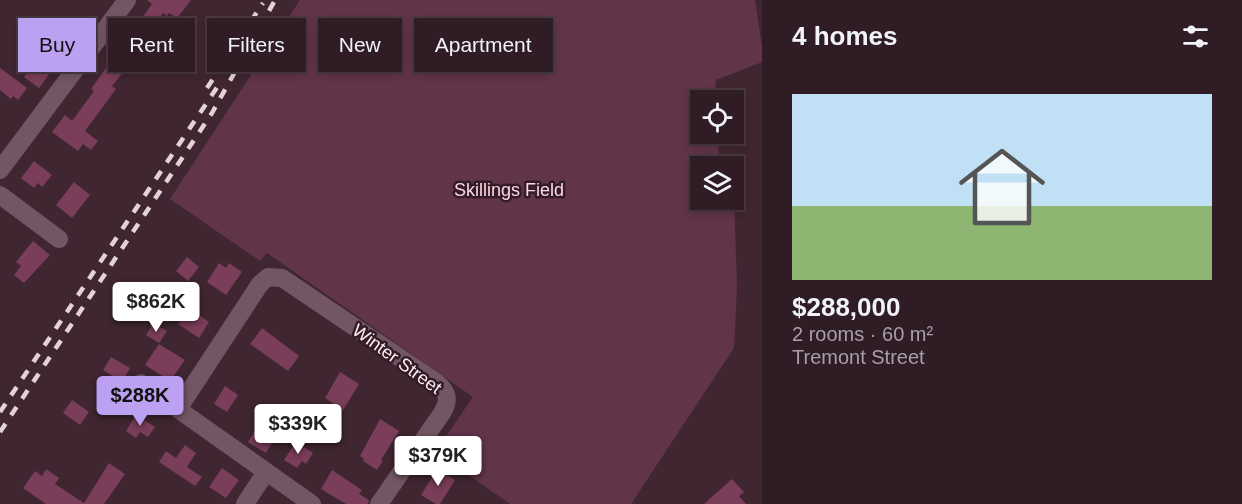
<!DOCTYPE html>
<meta charset="utf-8">
<style>
:root{--surface:#2f1c25;--page:#3b2932;--text:#f1f3f6;--muted:#a7a1a7;--line:#4a3a42;--accent:#bca0f2}
body{margin:0;font-family:Arial,sans-serif;background:var(--page);color:var(--text);height:100vh;display:flex;flex-direction:column;font-size:22px;white-space:nowrap}
*{box-sizing:border-box;margin:0}
p{font-size:20px;color:var(--muted)}
.icon{flex:none;width:33px;height:33px;fill:none;stroke:currentColor;stroke-width:2;stroke-linecap:round;stroke-linejoin:round}
.map{position:relative;flex:1;overflow:hidden}
.sheet{display:flex;flex-direction:column;background:var(--surface);width:480px}
.sheet>*{flex:none}
.banner{position:absolute;left:18px;top:18px;width:570px;height:54px;display:flex;gap:12px}
.tools{position:absolute;left:690px;top:90px;display:grid;gap:12px}
.tools a{display:grid;place-items:center;width:54px;height:54px;border-radius:0px;background:var(--surface);box-shadow:0 3px 9px #0003,0 0 0 2px var(--line);font-size:30px}
.price{position:absolute;translate:-50% -51px;padding:0 14px;border-radius:6px;background:#fff;color:#222;font-size:20px;line-height:39px;filter:drop-shadow(0 2px 3px #0008)}
.price::after{content:'';position:absolute;left:50%;top:36px;width:18px;height:14px;margin-left:-9px;background:inherit;clip-path:polygon(0 0,100% 0,50% 100%)}
.price.selected{background:var(--accent);color:#111}
ul{padding:0;list-style:none}
li{display:grid;align-content:center;gap:12px;height:318px;padding:0 30px}
li span{display:grid;place-items:center;height:186px;border-radius:0px;color:#555}
li>.icon{margin-inline-start:auto}
span .icon{width:108px;height:108px;fill:#fffc;stroke-width:1}
li b{font-size:26px}
h2{display:flex;justify-content:space-between;align-items:center;height:72px;padding:0 30px;font-size:26px}
.chip{padding:0 21px;border-radius:0px;background:var(--surface);box-shadow:0 3px 9px #0003,0 0 0 2px var(--line);font-size:21px;line-height:54px}
.chip.selected{background:var(--accent);color:#111}
main{display:flex;flex:1;min-height:0}
.map>svg:first-child{display:block}
.green{fill:#613449}
.building{fill:#7a3d5a}
.lines{fill:none;stroke-linecap:round;stroke-linejoin:round}
.minor{stroke:#735663;stroke-width:18}
.rail{stroke:#e3d3d9;stroke-width:4.5;stroke-dasharray:10 10;stroke-linecap:butt}
.labels{text-anchor:middle;stroke-width:5;stroke-linejoin:round;paint-order:stroke}
.park-label{font-size:18px;fill:#fed6e6;stroke:#341c27}
.street-label{font-size:18px;fill:#fef0f5;stroke:#341c27}
</style>
<main>
<div class="map">
<svg width="762" height="504" viewBox="0 0 762 504">
<rect width="100%" height="100%" fill="#3f2631"/>
<path class="green" d="M 300,0 L 755,0 L 762,47 L 762,62 L 716,80 L 715,100 L 700,100 L 700,134 L 717,134 L 719,153 L 724,166 L 700,166 L 700,200 L 734,200 L 734,194 L 734,196 L 737,287 L 734,348 L 631,504 L 510,504 L 435,452 L 473,397 L 267,253 L 260,261 L 170,199 Z"/>
<path class="building" d="M 147,0 L 191,0 L 177,18 L 169,13 L 167,16 L 163,13 L 142,40 L 147,43 L 112,86 L 116,89 L 85,131 L 98,141 L 91,150 L 83,144 L 78,151 L 52,132 L 65,115 L 72,121 L 94,91 L 91,89 L 152,4 Z
M 46,22 L 64,37 L 52,52 L 61,58 L 39,88 L 24,77 L 33,65 L 26,59 L 43,38 L 37,34 Z
M 0,68 L 27,88 L 18,100 L 13,96 L 11,99 L 0,90 Z
M 34,161 L 52,175 L 42,187 L 38,183 L 34,188 L 21,178 Z
M 74,182 L 90,195 L 72,218 L 56,205 Z
M 33,241 L 50,255 L 24,283 L 14,275 L 21,266 L 16,262 Z
M 187,257 L 199,267 L 188,281 L 176,271 Z
M 219,263 L 226,268 L 229,263 L 242,272 L 226,295 L 207,282 Z
M 189,308 L 209,322 L 199,338 L 178,324 Z
M 153,323 L 167,331 L 159,343 L 146,335 Z
M 262,328 L 299,356 L 288,371 L 250,344 Z
M 159,344 L 185,360 L 170,381 L 145,365 Z
M 111,357 L 130,368 L 122,382 L 103,370 Z
M 340,372 L 359,384 L 343,410 L 325,398 Z
M 225,386 L 238,395 L 227,412 L 214,404 Z
M 72,400 L 89,412 L 80,425 L 63,413 Z
M 136,415 L 155,427 L 148,437 L 140,432 L 136,438 L 126,431 Z
M 268,418 L 279,425 L 269,441 L 272,443 L 266,453 L 248,442 L 255,430 L 259,432 Z
M 380,419 L 399,431 L 381,460 L 383,461 L 377,470 L 363,461 L 364,459 L 360,456 Z
M 296,442 L 313,453 L 306,464 L 302,461 L 297,468 L 284,460 Z
M 185,445 L 196,453 L 187,467 L 202,477 L 195,486 L 159,462 L 166,451 L 176,458 Z
M 109,463 L 125,474 L 104,504 L 46,504 L 23,488 L 35,471 L 42,476 L 46,469 L 59,478 L 55,484 L 84,503 Z
M 222,468 L 239,480 L 226,498 L 209,487 Z
M 437,469 L 455,480 L 440,504 L 436,504 L 421,495 Z
M 332,470 L 362,490 L 359,494 L 369,500 L 368,504 L 346,504 L 321,489 Z
M 732,479 L 744,492 L 739,496 L 746,504 L 704,504 Z"/>
<g class="lines">
<path class="minor" d="M 0,170 L 127,0
M 0,195 L 59,239
M 141,383 L 312,504
M 178,409 L 260,284 L 268,277 L 282,278 L 436,382 C 448,392 450,400 442,413 L 379,504
M 245,504 L 266,472"/>
<path class="rail" d="M 207,88 L 263,3
M 0,412 L 222,80
M 0,432 L 212,113 L 274,2"/>
</g>
<g class="labels">
<g class="park-label">
<text x="509" y="196">Skillings Field</text>
</g>
<g class="street-label">
<text transform="translate(397 359) rotate(36)" y="6">Winter Street</text>
</g>
</g>
</svg>
<div class="tools">
<a><svg class="icon" aria-label="locate" viewBox="0 0 24 24"><circle cx="12" cy="12" r="6"/><path d="M12 2v4M12 18v4M2 12h4M18 12h4"/></svg></a>
<a><svg class="icon" aria-label="layers" viewBox="0 0 24 24"><path d="M12 4l9 5-9 5-9-5zM3 14l9 5 9-5"/></svg></a>
</div>
<b class="price" style="left:156px;top:333px">$862K</b>
<b class="price selected" style="left:140px;top:427px">$288K</b>
<b class="price" style="left:298px;top:455px">$339K</b>
<b class="price" style="left:438px;top:487px">$379K</b>
<div class="banner">
<a class="chip selected">Buy</a>
<a class="chip">Rent</a>
<a class="chip">Filters</a>
<a class="chip">New</a>
<a class="chip">Apartment</a>
</div>
</div>
<section class="sheet">
<h2>4 homes<svg class="icon" aria-label="filters" viewBox="0 0 24 24"><path d="M4 7h16M4 17h16"/><circle cx="9" cy="7" r="2"/><circle cx="15" cy="17" r="2"/></svg></h2>
<ul>
<li><span style="background:linear-gradient(#bfe0f5 60%,#8fb573 0)"><svg class="icon" aria-label="home" viewBox="0 0 24 24"><path d="M3 11l9-7 9 7M6 9v11h12V9"/></svg></span><div><b>$288,000</b><p>2 rooms · 60 m²</p><p>Tremont Street</p></div></li>
</ul>
</section>
</main>
